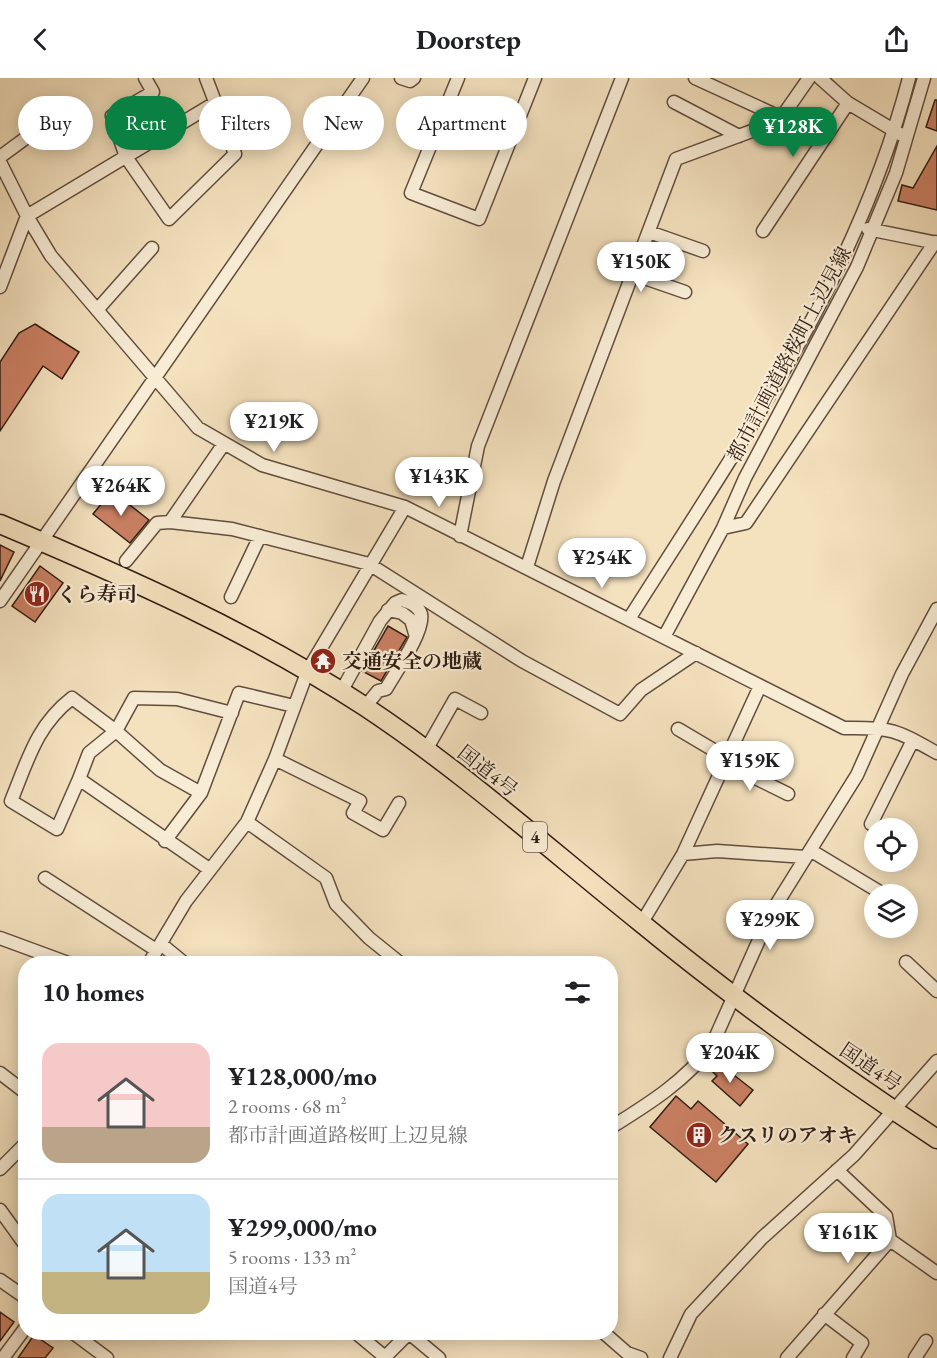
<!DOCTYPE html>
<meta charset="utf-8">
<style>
:root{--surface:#fff;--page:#f6f6f6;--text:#202124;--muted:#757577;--line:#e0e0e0;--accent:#0b8043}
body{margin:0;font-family:"EB Garamond","Noto Serif JP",serif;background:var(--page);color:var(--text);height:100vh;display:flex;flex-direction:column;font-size:22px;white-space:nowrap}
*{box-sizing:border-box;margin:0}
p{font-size:20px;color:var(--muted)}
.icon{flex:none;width:33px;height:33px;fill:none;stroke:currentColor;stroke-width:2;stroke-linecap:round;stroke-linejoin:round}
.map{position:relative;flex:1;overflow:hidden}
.drawer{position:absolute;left:18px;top:878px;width:600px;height:384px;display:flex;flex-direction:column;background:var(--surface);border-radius:24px;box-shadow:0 3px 15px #0003}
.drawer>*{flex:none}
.top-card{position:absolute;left:18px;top:18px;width:600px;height:54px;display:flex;gap:12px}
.controls{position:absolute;left:864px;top:740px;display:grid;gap:12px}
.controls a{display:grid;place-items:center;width:54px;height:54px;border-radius:50%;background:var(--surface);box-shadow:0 3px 15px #0003;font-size:30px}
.price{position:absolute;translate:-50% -51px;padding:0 14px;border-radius:21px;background:#fff;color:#222;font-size:20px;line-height:39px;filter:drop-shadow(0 2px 3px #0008)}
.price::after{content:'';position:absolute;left:50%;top:36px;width:18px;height:14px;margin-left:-9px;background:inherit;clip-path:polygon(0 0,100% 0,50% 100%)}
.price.active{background:var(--accent);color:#fff}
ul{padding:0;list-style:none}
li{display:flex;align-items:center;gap:18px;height:150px;padding:0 24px}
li+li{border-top:2px solid var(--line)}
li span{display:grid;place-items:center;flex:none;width:168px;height:120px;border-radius:18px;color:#555}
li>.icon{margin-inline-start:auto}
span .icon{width:72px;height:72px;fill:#fffc;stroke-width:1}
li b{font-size:26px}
h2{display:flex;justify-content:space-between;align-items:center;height:72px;padding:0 24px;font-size:26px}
.pill{padding:0 21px;border-radius:27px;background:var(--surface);box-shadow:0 3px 15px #0003;font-size:21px;line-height:54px}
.pill.active{background:var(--accent);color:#fff}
header{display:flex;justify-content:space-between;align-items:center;height:78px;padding:0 24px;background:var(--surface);font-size:27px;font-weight:700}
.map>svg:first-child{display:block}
.building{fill:#ca8063;stroke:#301c14;stroke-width:1.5}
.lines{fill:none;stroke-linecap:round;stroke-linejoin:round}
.minor-casing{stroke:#614d3e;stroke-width:15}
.highway-casing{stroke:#301c14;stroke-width:21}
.minor{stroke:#f8ecd5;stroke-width:12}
.highway{stroke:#f4e1be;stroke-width:18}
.labels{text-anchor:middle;stroke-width:4.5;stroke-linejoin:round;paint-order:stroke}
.shield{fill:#f8ecd5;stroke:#6c5a4e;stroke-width:1.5}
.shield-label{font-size:18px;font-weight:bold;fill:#301c14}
.street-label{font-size:20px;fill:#301c14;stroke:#f8ecd5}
.poi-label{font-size:20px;font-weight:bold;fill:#301c14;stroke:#f8ecd5;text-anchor:start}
</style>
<header><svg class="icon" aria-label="back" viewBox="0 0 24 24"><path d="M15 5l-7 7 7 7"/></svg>Doorstep<svg class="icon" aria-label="share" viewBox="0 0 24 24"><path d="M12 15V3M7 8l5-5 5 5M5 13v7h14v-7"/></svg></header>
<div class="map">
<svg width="937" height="1280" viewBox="0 0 937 1280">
<rect width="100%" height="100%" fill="#f4e1be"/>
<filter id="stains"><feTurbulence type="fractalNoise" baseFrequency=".00333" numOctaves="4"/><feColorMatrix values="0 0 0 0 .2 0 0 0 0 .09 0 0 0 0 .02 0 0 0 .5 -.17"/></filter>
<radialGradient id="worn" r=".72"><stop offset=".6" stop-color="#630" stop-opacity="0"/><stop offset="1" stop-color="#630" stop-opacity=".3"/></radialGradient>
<path class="building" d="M 935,22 L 937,22 L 937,53 L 926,49 Z
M 937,68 L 937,132 L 898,123 L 902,107 L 913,110 Z
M 35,246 L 79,274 L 62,301 L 43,288 L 0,353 L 0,284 L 19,255 Z
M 112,413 L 149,442 L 130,465 L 93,436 Z
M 0,467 L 14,474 L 0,503 Z
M 40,488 L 63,505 L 35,544 L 12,528 Z
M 388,548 L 407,559 L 381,603 L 362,593 Z
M 716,983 L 753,1012 L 740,1028 L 712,1003 L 717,998 L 709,990 Z
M 676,1018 L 691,1031 L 698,1023 L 748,1066 L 716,1104 L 650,1049 Z
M 0,1234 L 14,1244 L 0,1263 Z
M 34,1257 L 53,1270 L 45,1280 L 18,1280 Z"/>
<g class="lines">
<g class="minor-casing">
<path id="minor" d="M 145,0 L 153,14 L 112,38 L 126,79 L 169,141 L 235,76 L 206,0
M 401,0 L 410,3 L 414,0
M 458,0 L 411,115 L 479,141 L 535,0
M 695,0 L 782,40
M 820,0 L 848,25 L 900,56
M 674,24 L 739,58
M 0,79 L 53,40
M 0,84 L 27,138 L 51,178 L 198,350 L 262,387 L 405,429 L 844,650 C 892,649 896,652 937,675
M 868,151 L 937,165
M 763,153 L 848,25
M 649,154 L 703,173
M 633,196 L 685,214
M 0,209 L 27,138 L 215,25
M 97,232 L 152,170
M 223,367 L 170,444 L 232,451 L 369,486 L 522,583 L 620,636 L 641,612 L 696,575
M 723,450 L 746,445 L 935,164
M 460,458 L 478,368 L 622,0
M 126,483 L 157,445 L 170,444
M 527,489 L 554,403 L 676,81 L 779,43 L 809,0
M 231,519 L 260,458
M 0,523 L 363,0
M 388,532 L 402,535 L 411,542 L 416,559
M 629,541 C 738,368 857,201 909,0
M 664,559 L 723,450 L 745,400 L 857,189 L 896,95 L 924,0
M 341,614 L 380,543 L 395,525 L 402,522 C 410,525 418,527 421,536 C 425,553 395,595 386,611 L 378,613 L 365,629
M 678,651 L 727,680
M 426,672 L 455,621 L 481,635
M 275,681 L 360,723 L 353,735 L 383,752 L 399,725
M 725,685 L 788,716
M 79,701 L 89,675 L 116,653 L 72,620 C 36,648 28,682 11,723 L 57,751 L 79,701 L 209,791
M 201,715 L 160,692 L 116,653 L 134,620 L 177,621 L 232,635
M 247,744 L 326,800 L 336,826 L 369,860 L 400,885
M 871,746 L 913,662
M 165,763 L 201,715 L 239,615 L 294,628
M 810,772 L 878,813
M 683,776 L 717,773 L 806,779
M 45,800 L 156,872
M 641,846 L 683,776 L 760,608
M 0,860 L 68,885
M 161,866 L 184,885
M 906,884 L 937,913
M 149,885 L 186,823 L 247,744 L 275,681 L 308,592 L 405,429
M 0,995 L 26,1015
M 610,1050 C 647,1027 686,1003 712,967 L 771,835 L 857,697 L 902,596 L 937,531
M 0,1091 L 26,1065
M 0,1132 L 26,1168
M 890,1162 L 937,1195
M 0,1202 L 26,1220
M 824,1236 L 862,1265 L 853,1280
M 72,1254 L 107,1280
M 355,1254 L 385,1279
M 603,1254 L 627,1275 L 641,1280
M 409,1255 L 439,1280
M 3,1280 L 26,1249
M 384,1280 L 410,1254
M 670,1280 L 691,1236 L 762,1160 L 854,1077 L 937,983
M 787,1280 L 890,1162 L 886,1138 L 837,1092
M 915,1280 L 926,1263"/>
</g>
<g class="highway-casing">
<path id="highway" d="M 0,446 C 126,499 249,553 364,628 C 461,692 549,771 640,844 C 735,922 834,993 937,1061"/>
</g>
<use href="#minor" class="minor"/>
<use href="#highway" class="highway"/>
</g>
<defs>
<g id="restaurant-disc" transform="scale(1.35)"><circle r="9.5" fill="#8f2418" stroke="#f8ecd5"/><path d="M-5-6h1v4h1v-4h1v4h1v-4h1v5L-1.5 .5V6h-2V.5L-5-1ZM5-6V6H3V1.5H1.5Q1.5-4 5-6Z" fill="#fff"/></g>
<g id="temple-disc" transform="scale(1.35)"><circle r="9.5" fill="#8f2418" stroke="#f8ecd5"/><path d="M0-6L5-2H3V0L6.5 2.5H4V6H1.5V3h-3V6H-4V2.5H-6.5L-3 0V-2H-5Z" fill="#fff"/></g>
<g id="building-disc" transform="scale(1.35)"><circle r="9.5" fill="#8f2418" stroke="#f8ecd5"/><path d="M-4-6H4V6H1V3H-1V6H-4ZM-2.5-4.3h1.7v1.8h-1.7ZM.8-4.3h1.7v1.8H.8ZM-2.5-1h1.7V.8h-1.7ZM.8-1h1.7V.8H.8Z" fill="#fff"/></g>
</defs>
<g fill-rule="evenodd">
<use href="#restaurant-disc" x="37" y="516"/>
<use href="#temple-disc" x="323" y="583"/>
<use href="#building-disc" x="699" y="1057"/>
</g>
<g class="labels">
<rect class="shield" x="523" y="744" width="24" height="30" rx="4.5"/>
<g class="shield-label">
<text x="535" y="765">4</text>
</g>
<g class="street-label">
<text transform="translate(789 276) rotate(-62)" y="7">都市計画道路桜町上辺見線</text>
<text transform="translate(488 693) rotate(38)" y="7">国道4号</text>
<text transform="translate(871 989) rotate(34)" y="7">国道4号</text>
</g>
<g class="poi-label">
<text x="57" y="523">くら寿司</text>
<text x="342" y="590">交通安全の地蔵</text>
<text x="718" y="1064">クスリのアオキ</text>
</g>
</g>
<rect width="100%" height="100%" filter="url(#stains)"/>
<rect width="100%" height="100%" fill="url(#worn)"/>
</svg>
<div class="controls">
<a><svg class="icon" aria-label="locate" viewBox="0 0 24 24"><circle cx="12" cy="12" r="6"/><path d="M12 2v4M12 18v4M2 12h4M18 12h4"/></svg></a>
<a><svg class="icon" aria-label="layers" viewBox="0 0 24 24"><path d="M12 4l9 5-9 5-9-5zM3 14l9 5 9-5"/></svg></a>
</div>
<b class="price active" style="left:793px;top:80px">¥128K</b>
<b class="price" style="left:641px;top:215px">¥150K</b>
<b class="price" style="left:274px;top:375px">¥219K</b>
<b class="price" style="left:439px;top:430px">¥143K</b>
<b class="price" style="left:121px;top:439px">¥264K</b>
<b class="price" style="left:602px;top:511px">¥254K</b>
<b class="price" style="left:750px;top:714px">¥159K</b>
<b class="price" style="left:770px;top:873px">¥299K</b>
<b class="price" style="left:730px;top:1006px">¥204K</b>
<b class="price" style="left:848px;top:1186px">¥161K</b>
<div class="top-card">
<a class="pill">Buy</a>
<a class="pill active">Rent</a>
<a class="pill">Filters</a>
<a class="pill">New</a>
<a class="pill">Apartment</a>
</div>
<section class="drawer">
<h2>10 homes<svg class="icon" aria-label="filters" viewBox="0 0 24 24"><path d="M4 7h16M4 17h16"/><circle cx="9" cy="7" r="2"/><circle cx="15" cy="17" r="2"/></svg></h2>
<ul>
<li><span style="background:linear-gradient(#f6c9c9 70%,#b9a48a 0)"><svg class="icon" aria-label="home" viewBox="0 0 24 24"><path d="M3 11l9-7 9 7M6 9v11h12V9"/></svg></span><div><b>¥128,000/mo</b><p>2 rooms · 68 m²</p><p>都市計画道路桜町上辺見線</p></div></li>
<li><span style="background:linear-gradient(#bfe0f5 65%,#c2b280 0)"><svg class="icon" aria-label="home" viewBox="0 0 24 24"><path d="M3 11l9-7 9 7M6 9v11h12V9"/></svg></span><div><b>¥299,000/mo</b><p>5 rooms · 133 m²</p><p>国道4号</p></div></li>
</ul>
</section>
</div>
